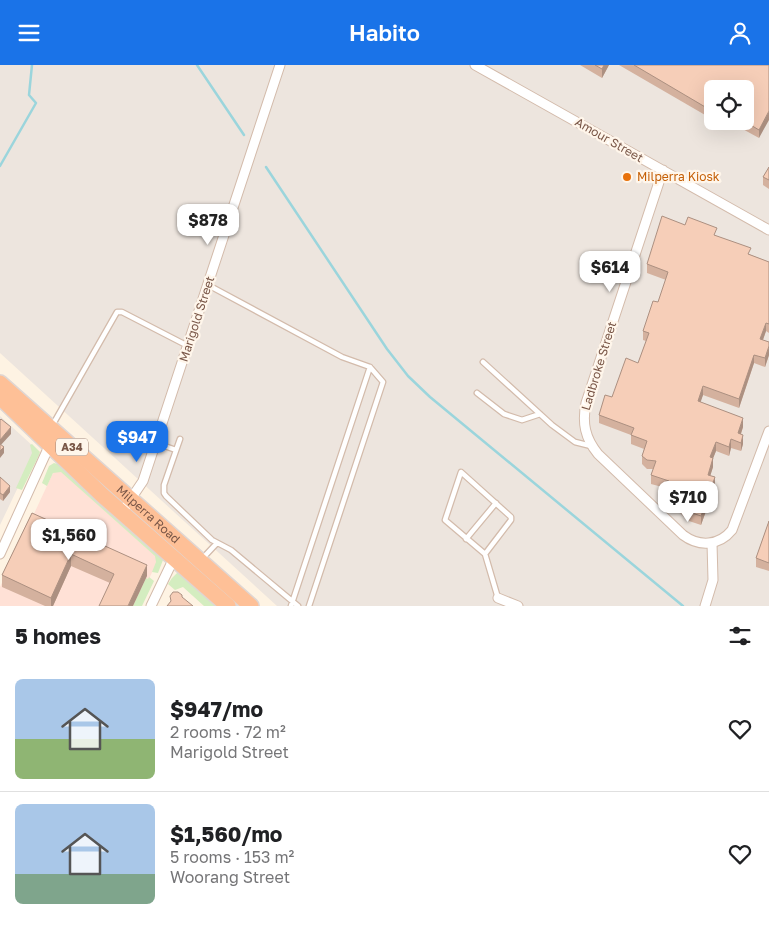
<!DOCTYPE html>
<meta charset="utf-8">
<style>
:root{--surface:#fff;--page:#f6f6f6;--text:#202124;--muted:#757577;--line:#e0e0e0;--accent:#1a73e8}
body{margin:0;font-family:"Golos Text",sans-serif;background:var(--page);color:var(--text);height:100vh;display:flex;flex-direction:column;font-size:19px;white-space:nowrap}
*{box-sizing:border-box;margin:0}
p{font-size:16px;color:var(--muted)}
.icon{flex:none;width:28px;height:28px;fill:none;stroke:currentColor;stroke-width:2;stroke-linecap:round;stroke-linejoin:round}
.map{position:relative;height:541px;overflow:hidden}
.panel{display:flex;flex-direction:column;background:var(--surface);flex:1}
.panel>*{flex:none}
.controls{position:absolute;left:704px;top:15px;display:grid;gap:10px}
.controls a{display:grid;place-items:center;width:50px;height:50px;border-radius:8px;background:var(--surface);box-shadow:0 5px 20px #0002;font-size:25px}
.price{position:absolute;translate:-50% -42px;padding:0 11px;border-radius:10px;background:#fff;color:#222;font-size:16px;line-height:32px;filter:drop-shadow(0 1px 2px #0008)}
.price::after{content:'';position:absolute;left:50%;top:30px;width:15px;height:11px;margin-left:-8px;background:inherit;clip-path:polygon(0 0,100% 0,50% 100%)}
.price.active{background:var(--accent);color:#fff}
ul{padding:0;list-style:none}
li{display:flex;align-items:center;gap:15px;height:125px;padding:0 15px}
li+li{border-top:1px solid var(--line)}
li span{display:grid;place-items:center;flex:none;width:140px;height:100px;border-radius:8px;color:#555}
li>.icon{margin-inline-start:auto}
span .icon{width:60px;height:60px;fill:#fffc;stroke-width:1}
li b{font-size:21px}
h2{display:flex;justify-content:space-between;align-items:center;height:60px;padding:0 15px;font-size:21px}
header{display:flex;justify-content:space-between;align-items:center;height:65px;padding:0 15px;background:var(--accent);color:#fff;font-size:22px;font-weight:600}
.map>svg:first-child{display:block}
.commercial{fill:#ffe1d6}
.industrial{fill:#ede5de;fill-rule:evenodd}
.green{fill:#d4edc0}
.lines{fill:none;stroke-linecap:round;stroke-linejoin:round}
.stream{stroke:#9bd5dc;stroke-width:2.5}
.service-casing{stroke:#d3bbab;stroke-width:7}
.minor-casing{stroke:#d3bbab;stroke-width:11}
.trunk-casing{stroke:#dfd6d3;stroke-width:18}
.service{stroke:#fff;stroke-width:4.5}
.minor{stroke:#fff;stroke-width:9}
.trunk{stroke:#fec097;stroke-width:15}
.wall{fill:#d4b19e}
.shaded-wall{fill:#ac9081}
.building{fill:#f6ceb8;stroke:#ac9081}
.food-dot{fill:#e8710a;stroke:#fff6eb;stroke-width:2}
.labels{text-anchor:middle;stroke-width:4.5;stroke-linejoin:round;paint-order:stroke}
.shield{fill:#fff6eb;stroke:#a18678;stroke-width:1}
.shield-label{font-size:11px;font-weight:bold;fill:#795647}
.street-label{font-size:12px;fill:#795647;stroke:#fff6eb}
.food-label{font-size:12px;fill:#c56008;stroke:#fff6eb;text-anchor:start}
</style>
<header><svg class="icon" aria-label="menu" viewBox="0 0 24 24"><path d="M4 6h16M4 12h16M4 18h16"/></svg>Habito<svg class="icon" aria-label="person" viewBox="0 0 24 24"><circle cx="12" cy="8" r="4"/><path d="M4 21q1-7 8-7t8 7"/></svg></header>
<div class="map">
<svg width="769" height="541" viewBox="0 0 769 541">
<rect width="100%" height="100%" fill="#fef3e3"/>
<path class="commercial" d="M 61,406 L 157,490 L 157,497 L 136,541 L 0,541 L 0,522 L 52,410 L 54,407 Z"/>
<path class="industrial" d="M 0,0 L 769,0 L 769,541 L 277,541 L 0,288 ZM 712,24 L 745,24 L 745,56 L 712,56 Z
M 0,351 L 34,382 L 30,397 L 0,460 Z"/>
<path class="green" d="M 32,379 L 40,387 L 39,390 L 22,425 L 16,423 L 32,388 L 30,380 Z
M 54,398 L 61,400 L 162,491 L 163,495 L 158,508 L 152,507 L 156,497 L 155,491 L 61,407 L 53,408 L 47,421 L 42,418 L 49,401 Z
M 177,508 L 181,508 L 219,541 L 204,541 L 183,522 L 175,525 L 168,519 L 172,513 Z
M 149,512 L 154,516 L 142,541 L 133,541 L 146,513 L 148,514 Z"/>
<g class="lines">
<path class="stream" d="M 197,0 L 244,70
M 0,101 L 36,38 L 29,30 L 32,0
M 266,102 L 387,284 L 408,311 L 430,332 L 683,541"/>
<g class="service-casing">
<path id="service" d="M 208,220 L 342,292 L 370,302 L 383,317 L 309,541
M 483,297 L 552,360 L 575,377 L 591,381
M 477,328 L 504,349 L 522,355 L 540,349
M 52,361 L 117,247 L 122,247 L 188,281
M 180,374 L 164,420 L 164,428 L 166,431 L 212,475 L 231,485 L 298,541
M 156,378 L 176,385
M 466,474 L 496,438
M 485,489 L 445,455 L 461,407 L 511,452 L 511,455 L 485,489 L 498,533
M 201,495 L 217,478
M 291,541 L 370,302"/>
</g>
<g class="minor-casing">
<path id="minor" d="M 475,0 L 769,165
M 663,105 L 586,338 C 582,358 585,373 598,389 L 683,470 C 699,482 719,481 732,465 L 769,366
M 122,447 L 143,416 L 280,0
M 0,489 L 51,377
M 498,533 L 518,541
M 151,541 L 174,493
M 705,541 L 713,515 L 712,478"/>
</g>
<g class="trunk-casing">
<g id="trunk">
<path id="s1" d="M 0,318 L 251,541"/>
<path d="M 0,332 L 102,430 L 228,541"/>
</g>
</g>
<use href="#service" class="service"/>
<use href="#minor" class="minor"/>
<use href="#trunk" class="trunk"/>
</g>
<path class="wall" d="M 580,0 L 609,0 L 602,13 Z
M 619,0 L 769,0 L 759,73 L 728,56 L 745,56 L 712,24 L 712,54 Z
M 769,102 L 769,124 L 763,120 L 763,112 Z
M 685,160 L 717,171 L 751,190 L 769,197 L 769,268 L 766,266 L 763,275 L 769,277 L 769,290 L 765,302 L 754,298 L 739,343 L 703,330 L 700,337 L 743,362 L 741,369 L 743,379 L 741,386 L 731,383 L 729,391 L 716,386 L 713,393 L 713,402 L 710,411 L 715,421 L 701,460 L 689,456 L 689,454 L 684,452 L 666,433 L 666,423 L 651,419 L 651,410 L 653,404 L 647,404 L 642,399 L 642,391 L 644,384 L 631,379 L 631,370 L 599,358 L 599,350 L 638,298 L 646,276 L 643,275 L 643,266 L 658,237 L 666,215 L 647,208 L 647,199 Z
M 0,412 L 10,427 L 3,436 L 0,434 Z
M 32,448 L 147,511 L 110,518 L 71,501 L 53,541 L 45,541 L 2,522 L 2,510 Z
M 769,456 L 769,506 L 756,502 L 756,493 Z"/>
<path class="shaded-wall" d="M 604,0 L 609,0 L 602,13 L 602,4 Z
M 769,46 L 769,55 L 759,73 L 759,65 Z
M 766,258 L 766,266 L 760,283 L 760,274 Z
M 769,281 L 769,290 L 765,302 L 765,293 Z
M 754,290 L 754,298 L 739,343 L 739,334 Z
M 703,321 L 703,330 L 698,345 L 698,336 Z
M 743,353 L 743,362 L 738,377 L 738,368 Z
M 11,362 L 11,369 L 0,381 L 0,375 Z
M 743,370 L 743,379 L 741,386 L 741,378 Z
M 731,374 L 731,383 L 729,391 L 729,382 Z
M 716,377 L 716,386 L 710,401 L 710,392 Z
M 4,382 L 4,388 L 0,393 L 0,386 Z
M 713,393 L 713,402 L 708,418 L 708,410 Z
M 715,412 L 715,421 L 701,460 L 701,451 Z
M 10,421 L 10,427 L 3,436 L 3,430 Z
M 71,489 L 71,501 L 53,541 L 51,541 L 51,533 Z
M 147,500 L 147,511 L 133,541 L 128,541 Z"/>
<path class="building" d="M 595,0 L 604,0 L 602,4 Z
M 634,0 L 769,0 L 769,46 L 759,65 L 744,56 L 745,56 L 745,24 L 712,24 L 712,46 Z
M 769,102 L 769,115 L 763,112 Z
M 662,151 L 685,160 L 688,152 L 717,163 L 714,170 L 751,183 L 748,189 L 769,197 L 769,259 L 766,258 L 760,274 L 769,277 L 769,281 L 765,293 L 754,290 L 739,334 L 703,321 L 698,336 L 743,353 L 738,368 L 743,370 L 741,378 L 731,374 L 729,382 L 716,377 L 710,392 L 713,393 L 708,410 L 715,412 L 701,451 L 689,447 L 690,445 L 684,443 L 666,424 L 669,416 L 651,410 L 656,396 L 647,395 L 642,391 L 647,376 L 631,370 L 634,363 L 599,350 L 605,330 L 612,332 L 626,293 L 638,298 L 649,268 L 643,266 L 653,236 L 658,237 L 668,207 L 647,199 Z
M 1,354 L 11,362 L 0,375 L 0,355 Z
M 0,379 L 4,382 L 0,386 Z
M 0,412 L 10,421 L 3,430 L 0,428 Z
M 32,448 L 147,500 L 128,541 L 99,541 L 114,509 L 71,489 L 51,533 L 2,510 Z
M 769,456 L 769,498 L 756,493 Z
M 173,527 L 178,527 L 182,530 L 182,532 L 193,541 L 167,541 L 171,536 L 170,531 Z"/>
<circle class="food-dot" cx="627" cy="112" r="5"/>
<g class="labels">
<rect class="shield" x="56" y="373.5" width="32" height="17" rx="4"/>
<g class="shield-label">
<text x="72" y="386">A34</text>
</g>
<g class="street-label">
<text transform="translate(609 75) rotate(30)" y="4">Amour Street</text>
<text transform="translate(197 254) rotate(-72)" y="4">Marigold Street</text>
<text transform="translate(599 301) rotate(-73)" y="4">Ladbroke Street</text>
<text dy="4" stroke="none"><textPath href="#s1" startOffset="198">Milperra Road</textPath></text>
</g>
<g class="food-label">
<text x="637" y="116">Milperra Kiosk</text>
</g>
</g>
</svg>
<div class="controls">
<a><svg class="icon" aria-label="locate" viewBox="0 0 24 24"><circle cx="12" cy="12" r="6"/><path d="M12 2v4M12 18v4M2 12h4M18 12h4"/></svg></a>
</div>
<b class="price" style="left:208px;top:181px">$878</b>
<b class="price" style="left:610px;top:228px">$614</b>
<b class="price active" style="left:137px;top:398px">$947</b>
<b class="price" style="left:688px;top:458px">$710</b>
<b class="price" style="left:69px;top:496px">$1,560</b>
</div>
<section class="panel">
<h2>5 homes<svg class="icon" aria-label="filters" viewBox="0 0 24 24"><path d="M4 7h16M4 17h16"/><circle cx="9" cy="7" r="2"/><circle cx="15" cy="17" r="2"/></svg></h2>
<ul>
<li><span style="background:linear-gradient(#a9c7e8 60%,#8fb573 0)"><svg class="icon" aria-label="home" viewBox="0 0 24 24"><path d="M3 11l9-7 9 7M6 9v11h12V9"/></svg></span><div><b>$947/mo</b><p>2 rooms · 72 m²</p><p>Marigold Street</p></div><svg class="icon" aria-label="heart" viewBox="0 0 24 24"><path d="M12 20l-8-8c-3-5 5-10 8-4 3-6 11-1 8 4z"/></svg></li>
<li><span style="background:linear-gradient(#a9c7e8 70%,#7fa58c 0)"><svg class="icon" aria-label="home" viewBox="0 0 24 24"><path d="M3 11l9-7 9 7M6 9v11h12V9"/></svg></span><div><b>$1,560/mo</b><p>5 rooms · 153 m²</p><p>Woorang Street</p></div><svg class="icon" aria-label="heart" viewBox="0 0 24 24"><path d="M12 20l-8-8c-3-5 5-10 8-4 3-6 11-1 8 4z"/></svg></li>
</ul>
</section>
